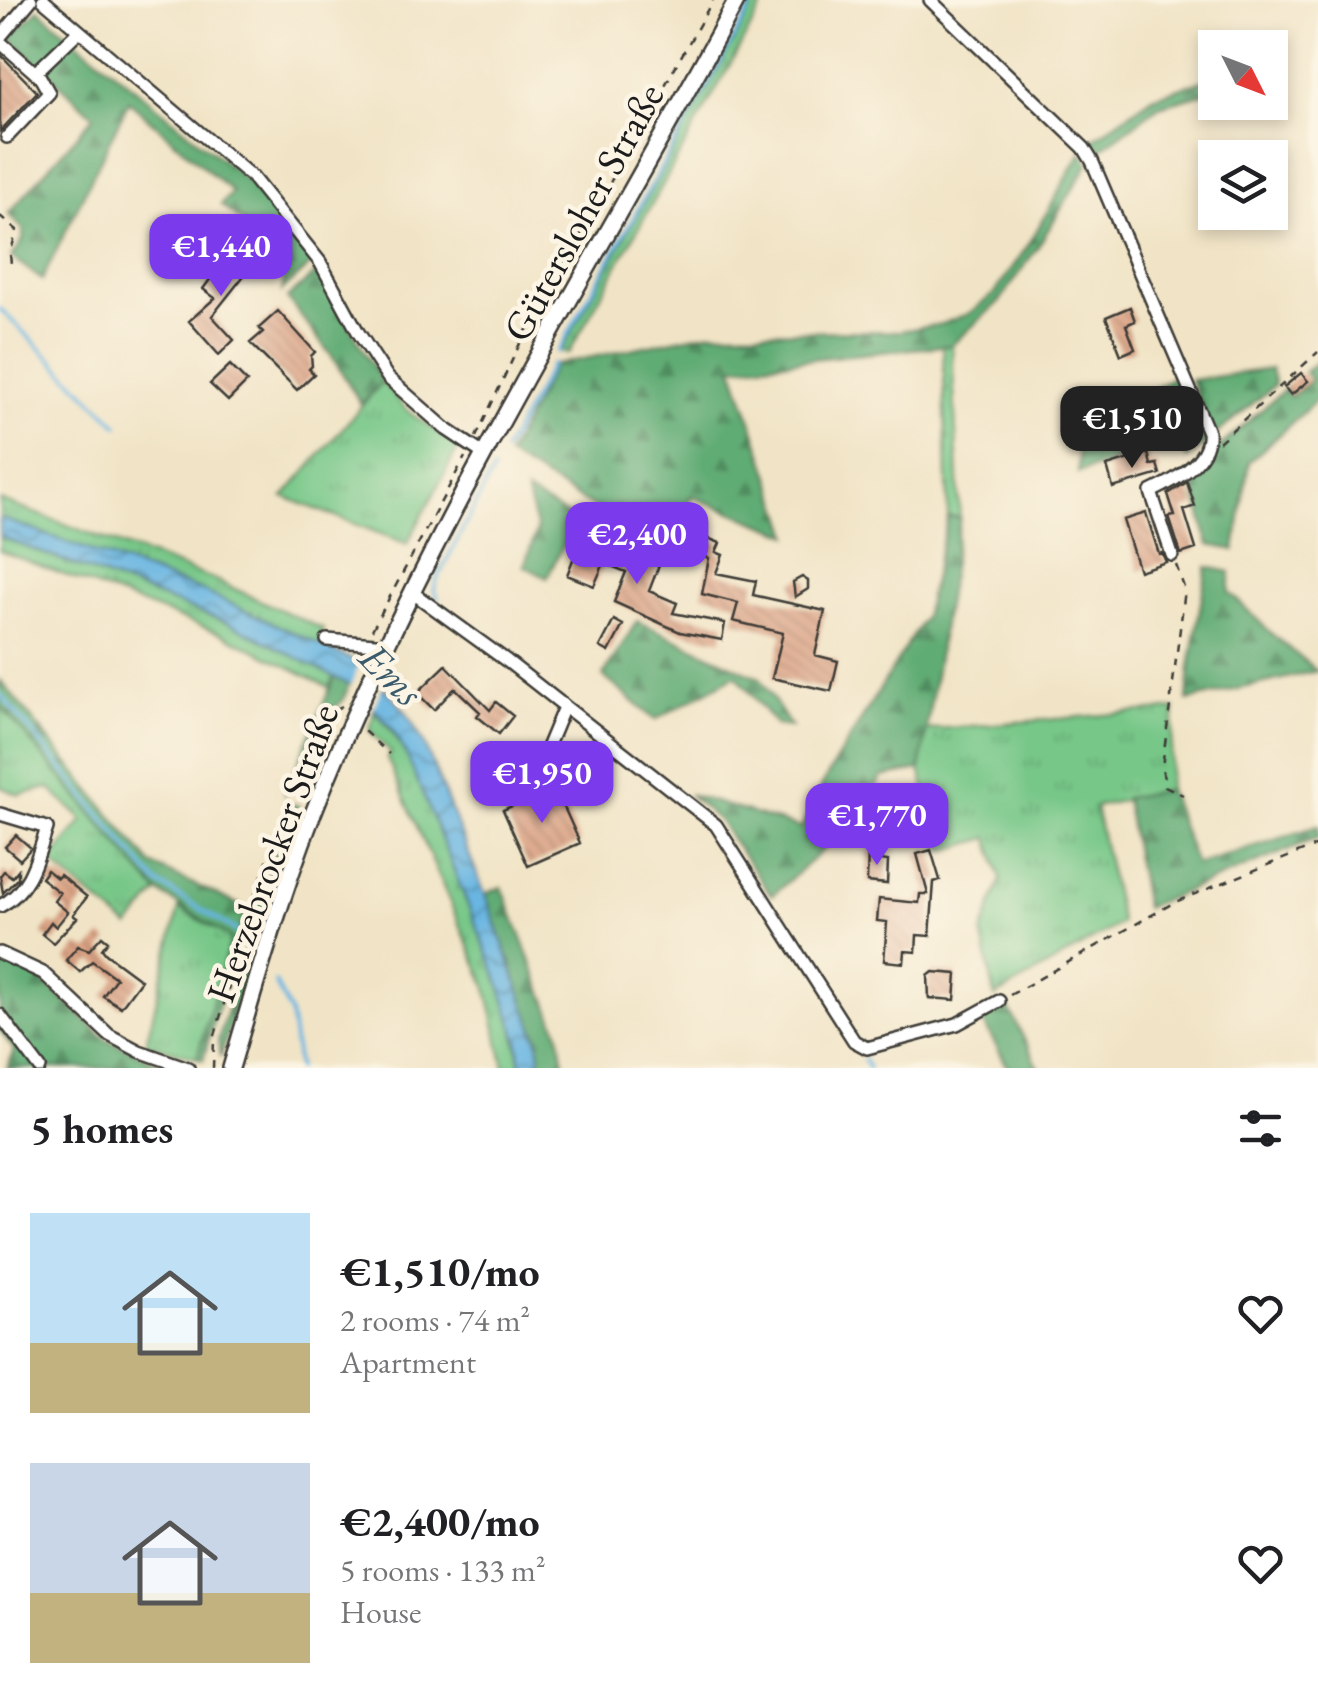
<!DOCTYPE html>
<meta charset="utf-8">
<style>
:root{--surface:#fff;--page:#f6f6f6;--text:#202124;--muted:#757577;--accent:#7c3aed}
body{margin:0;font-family:"EB Garamond",serif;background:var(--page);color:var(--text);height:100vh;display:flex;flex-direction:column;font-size:38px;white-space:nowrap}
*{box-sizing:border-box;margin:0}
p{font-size:32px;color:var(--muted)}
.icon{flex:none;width:55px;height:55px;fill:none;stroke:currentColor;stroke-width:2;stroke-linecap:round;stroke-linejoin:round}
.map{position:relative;height:1068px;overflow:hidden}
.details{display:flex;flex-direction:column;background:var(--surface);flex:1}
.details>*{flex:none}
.needle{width:65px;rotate:132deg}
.controls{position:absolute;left:1198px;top:30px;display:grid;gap:20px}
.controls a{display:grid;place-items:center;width:90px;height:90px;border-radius:0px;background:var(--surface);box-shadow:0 5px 15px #0003;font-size:50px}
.price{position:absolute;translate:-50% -85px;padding:0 22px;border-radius:20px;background:var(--accent);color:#fff;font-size:32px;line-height:65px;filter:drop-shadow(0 2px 5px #0008)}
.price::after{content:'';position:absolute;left:50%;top:60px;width:30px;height:22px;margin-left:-15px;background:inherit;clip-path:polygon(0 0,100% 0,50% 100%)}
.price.selected{background:#222;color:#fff}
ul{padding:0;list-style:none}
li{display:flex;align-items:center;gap:30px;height:250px;padding:0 30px}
li span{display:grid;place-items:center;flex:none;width:280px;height:200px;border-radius:0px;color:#555}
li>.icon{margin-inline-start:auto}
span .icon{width:120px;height:120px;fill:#fffc;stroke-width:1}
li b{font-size:42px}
h2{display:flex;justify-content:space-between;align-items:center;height:120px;padding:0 30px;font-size:42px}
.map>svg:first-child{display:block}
.grass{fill:url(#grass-tufts);stroke:#4a7252;stroke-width:2.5}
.forest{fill:url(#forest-firs);stroke:#3e6448;stroke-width:2.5}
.water{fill:url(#water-waves);stroke:#42697f;stroke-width:2.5}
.pier{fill:#f1e4c6}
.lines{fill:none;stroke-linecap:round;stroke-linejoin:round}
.stream{stroke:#69b6e2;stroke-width:4}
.building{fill:url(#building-back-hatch)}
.minor-casing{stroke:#3c3a36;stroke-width:16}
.major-casing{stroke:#3c3a36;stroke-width:20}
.path{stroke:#3c3a36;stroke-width:2.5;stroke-dasharray:8 8;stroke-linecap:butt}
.minor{stroke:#fff;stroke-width:11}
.major{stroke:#fff;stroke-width:15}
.labels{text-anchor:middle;stroke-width:9;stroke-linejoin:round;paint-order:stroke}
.street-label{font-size:40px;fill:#1c1c1c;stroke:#fcf5e5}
.water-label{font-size:42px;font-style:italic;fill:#3b5a6b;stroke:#fcf5e5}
</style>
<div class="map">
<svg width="1318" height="1068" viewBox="0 0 1318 1068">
<defs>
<pattern id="grass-tufts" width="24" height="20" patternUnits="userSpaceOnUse" patternTransform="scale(2.5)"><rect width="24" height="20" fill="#77c788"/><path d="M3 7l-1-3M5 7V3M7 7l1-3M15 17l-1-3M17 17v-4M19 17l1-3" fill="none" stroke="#66aa75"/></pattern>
<pattern id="forest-firs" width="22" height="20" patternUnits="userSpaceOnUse" patternTransform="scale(2.5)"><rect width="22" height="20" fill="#61ac74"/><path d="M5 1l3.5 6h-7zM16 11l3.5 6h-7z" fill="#4f8b5e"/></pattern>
<pattern id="water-waves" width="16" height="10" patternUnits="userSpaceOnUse" patternTransform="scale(2.5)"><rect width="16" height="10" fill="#69b6e2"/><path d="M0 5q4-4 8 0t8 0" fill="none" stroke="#5693b6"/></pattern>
<pattern id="building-back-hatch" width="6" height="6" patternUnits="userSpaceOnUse" patternTransform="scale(2.5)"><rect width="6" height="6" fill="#daa284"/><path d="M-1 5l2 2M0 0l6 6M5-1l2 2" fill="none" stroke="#ba8b71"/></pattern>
</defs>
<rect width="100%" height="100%" fill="#fcf5e5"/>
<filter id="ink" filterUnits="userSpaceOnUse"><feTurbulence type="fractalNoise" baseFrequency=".01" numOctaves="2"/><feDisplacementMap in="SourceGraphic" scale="20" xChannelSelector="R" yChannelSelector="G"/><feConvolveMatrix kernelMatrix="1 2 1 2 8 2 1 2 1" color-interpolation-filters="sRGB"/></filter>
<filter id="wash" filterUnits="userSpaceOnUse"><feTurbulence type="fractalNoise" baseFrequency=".0048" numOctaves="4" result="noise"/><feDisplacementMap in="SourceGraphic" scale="40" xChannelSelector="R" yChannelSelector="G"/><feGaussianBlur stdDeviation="2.25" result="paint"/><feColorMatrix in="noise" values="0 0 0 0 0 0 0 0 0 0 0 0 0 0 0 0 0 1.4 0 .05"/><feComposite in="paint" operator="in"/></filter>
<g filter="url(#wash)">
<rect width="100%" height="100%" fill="#f1e4c6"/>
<path class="grass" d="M 757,0 L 766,0 L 568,354 L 561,352 Z
M 952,345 L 960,518 L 948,517 L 943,346 Z
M 382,382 L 410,413 L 459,447 L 407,544 L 284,497 Z
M 0,500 L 213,579 L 323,629 L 320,646 L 205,592 L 0,518 Z
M 0,537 L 229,623 L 335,676 L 329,687 L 222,634 L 0,551 Z
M 0,705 L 158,892 L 129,927 L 50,862 L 83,820 L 49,788 L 19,795 L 0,787 Z
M 1175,709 L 1168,790 L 1095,807 L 1121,923 L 995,997 L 982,933 L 1001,879 L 989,838 L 944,851 L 920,770 L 924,730 Z
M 374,710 C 417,755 435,823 458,880 C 482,941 513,1003 521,1068 L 505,1068 L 486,985 L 387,758 L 391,753 L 370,731 Z
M 179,908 L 231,938 L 197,1058 L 146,1043 Z"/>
<path class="forest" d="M 38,9 L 247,180 L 313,263 L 282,291 L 287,258 L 221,205 L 232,192 L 129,101 L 42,280 L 12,257 L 23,240 L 23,229 L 8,214 L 94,116 L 10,38 Z
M 1206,79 L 1209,92 L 1159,106 L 1097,152 L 1087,143 L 1153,97 Z
M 1081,152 L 1089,163 L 1037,248 L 1000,301 L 952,345 L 733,367 L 790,535 L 691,496 L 677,535 L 654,525 L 647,539 L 507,456 L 554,365 L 711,332 L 900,331 L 942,324 L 968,314 L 994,294 L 1029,244 Z
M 318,271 L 382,382 L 361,404 L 333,358 L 287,298 Z
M 1318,361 L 1318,399 L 1249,462 L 1235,550 L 1209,545 L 1190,473 L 1284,390 L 1291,397 L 1311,380 L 1305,372 Z
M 1271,369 L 1275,385 L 1212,438 L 1191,380 Z
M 1177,374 L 1206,443 L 1187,458 L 1180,441 L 1078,473 L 1078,428 L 1121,422 L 1151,391 Z
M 526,492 L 576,520 L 547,578 L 524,566 L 537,530 Z
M 948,517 L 960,518 L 920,770 L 882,777 L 852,824 L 772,896 L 718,820 L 688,794 L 801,828 L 825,779 L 924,617 Z
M 1207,567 L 1231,572 L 1229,592 L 1274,636 L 1317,671 L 1187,701 L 1190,667 Z
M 637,621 L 760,678 L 791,727 L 776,725 L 736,675 L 655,720 L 603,676 Z
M 335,676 L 350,685 L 341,703 L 333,708 L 284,796 Z
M 0,680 L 152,865 L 246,908 L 203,1060 L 197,1058 L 231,938 L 158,892 L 0,705 Z
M 1168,790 L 1196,865 L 1318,826 L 1318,838 L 1145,908 L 1125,798 Z
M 290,804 L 299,806 L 258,928 L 221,1057 L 218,1040 Z
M 502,887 L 559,1033 L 565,1068 L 541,1068 L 538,1041 L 485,894 Z
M 0,959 L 39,978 L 106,1039 L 168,1068 L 7,1068 L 14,1050 L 0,1030 Z
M 1006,1003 L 1039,1068 L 1008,1068 L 980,1016 Z"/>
<path class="water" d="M 0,518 L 205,592 L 358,662 L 384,687 L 406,712 L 424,743 L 485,894 L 538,1041 L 541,1068 L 521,1068 L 518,1040 L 499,982 L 437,828 L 406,754 L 391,727 L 374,710 L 350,685 L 229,623 L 0,537 Z"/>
<path class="pier" d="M 362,659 L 385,682 L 371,713 L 348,690 Z"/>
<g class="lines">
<path class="stream" d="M 0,309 L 118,425
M 558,352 L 755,0
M 504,451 L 552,364
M 438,598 L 434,591 L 436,581 L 493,471
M 0,694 L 157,883 L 253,941
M 275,982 L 290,1013 L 298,1068
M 864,1059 L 869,1068"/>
</g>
<g id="blocks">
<path class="building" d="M 0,54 L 37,92 L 0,131 Z
M 233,248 L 254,263 L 212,316 L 234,340 L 219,355 L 189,321 L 215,298 L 203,289 Z
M 1130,307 L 1135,321 L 1126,325 L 1135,349 L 1121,355 L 1106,317 Z
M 278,311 L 315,352 L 311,356 L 312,366 L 309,369 L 314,374 L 297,390 L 250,343 L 263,332 L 259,328 Z
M 230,365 L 247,382 L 228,401 L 210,384 Z
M 1301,373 L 1308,381 L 1291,395 L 1284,387 Z
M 1148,453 L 1151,465 L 1157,464 L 1160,474 L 1113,488 L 1107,466 Z
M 1187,482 L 1195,506 L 1184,510 L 1196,549 L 1181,554 L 1169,517 L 1175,516 L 1168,494 Z
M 1146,513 L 1159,554 L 1162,553 L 1166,562 L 1139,571 L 1123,520 Z
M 583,534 L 659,565 L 649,591 L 677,603 L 673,613 L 725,623 L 722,640 L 680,632 L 614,602 L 626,572 L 604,563 L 594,586 L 567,575 Z
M 697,534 L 720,543 L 716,552 L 723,555 L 716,573 L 756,581 L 753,595 L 825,611 L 815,655 L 838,661 L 831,691 L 772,678 L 783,633 L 733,621 L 738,603 L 702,594 L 709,558 L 690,551 Z
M 802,577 L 808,581 L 808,589 L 795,597 L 793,582 Z
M 614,620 L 623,625 L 609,652 L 600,647 Z
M 446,665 L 490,710 L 496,702 L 513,716 L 499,734 L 477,716 L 480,712 L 455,688 L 434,710 L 417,693 Z
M 555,787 L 580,843 L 528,866 L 503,810 Z
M 16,835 L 31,848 L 20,860 L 5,847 Z
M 868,850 L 880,850 L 880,860 L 888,861 L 887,884 L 867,882 Z
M 931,850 L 940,880 L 934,882 L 930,936 L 917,935 L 916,952 L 905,951 L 904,963 L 884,961 L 887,922 L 877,921 L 879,899 L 919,903 L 920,894 L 928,894 L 917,854 Z
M 18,870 L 18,878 L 3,893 L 0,876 L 4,871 L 12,877 Z
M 47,870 L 57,878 L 60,875 L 87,897 L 73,915 L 77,918 L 53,943 L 42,934 L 51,922 L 56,927 L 68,912 L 54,901 L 60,893 L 41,878 Z
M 102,936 L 108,941 L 102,949 L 106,954 L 141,980 L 121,1007 L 103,996 L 116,978 L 92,961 L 80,972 L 66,960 L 78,946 L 89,950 Z
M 933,972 L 957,974 L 955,1000 L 929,998 L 928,976 Z"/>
</g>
</g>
<g filter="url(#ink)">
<use href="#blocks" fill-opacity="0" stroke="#3c3a36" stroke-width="2.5"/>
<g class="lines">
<g class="minor-casing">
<path id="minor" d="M 43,0 L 252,177 L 320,262 L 358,332 L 388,378 L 446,429 L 485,455
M 930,0 L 1084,148 L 1092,161 L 1208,432 C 1211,461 1174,481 1151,492 L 1172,555
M 0,37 L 31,0
M 0,42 L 40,77 L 49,93 L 7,137
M 35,73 L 79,31
M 413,593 L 507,661 L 716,825 L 854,1041 L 867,1048 L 957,1024 L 999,1001
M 327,640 L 387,645
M 503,784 L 536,774 L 564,707
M 0,814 L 47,828 C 37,858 30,891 0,906
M 0,953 L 43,973 L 109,1035 L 139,1051 L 188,1068
M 0,1015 L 40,1068"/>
</g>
<g class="major-casing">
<path id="major" d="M 231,1068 C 256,983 280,899 312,816 C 424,531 592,270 737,0"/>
</g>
<path class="path" d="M 0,216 L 17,230 L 10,254 L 11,264
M 476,437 L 523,337 L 713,0
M 1219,442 L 1318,352
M 1176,565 L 1185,590 L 1162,767 L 1165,786 L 1183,795
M 372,630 L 465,457
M 364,731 L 389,754
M 1010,995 L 1175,902 L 1318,845
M 213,1068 L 214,1039 L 254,897 L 292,791 L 336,709 L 342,706"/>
<use href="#minor" class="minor"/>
<use href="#major" class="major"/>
</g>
</g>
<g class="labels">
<g class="street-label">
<text transform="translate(583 212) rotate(-61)" y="14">Gütersloher Straße</text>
<text transform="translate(272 853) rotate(-70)" y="14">Herzebrocker Straße</text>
</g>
<g class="water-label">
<text transform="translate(392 674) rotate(45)" y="15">Ems</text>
</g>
</g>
</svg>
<div class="controls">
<a><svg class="needle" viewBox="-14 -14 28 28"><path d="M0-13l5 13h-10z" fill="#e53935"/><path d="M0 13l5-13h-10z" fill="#757577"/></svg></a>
<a><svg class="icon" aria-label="layers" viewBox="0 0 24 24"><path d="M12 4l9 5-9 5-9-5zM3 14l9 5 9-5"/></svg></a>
</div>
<b class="price" style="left:221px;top:299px">€1,440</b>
<b class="price selected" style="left:1132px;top:471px">€1,510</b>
<b class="price" style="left:637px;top:587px">€2,400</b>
<b class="price" style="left:542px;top:826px">€1,950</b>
<b class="price" style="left:877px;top:868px">€1,770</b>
</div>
<section class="details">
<h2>5 homes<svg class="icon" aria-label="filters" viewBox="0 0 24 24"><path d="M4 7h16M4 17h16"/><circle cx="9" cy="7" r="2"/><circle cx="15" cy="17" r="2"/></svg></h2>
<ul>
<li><span style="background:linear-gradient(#bfe0f5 65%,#c2b280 0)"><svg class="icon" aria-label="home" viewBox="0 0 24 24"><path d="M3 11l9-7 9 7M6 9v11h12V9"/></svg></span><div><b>€1,510/mo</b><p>2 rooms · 74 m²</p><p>Apartment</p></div><svg class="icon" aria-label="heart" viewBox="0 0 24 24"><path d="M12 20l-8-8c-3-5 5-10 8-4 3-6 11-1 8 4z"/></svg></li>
<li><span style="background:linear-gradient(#c9d6e8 65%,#c2b280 0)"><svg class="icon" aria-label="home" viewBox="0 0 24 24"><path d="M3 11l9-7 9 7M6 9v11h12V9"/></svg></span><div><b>€2,400/mo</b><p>5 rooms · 133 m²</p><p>House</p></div><svg class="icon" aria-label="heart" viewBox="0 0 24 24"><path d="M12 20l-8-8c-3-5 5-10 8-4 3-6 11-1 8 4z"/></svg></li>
</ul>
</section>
